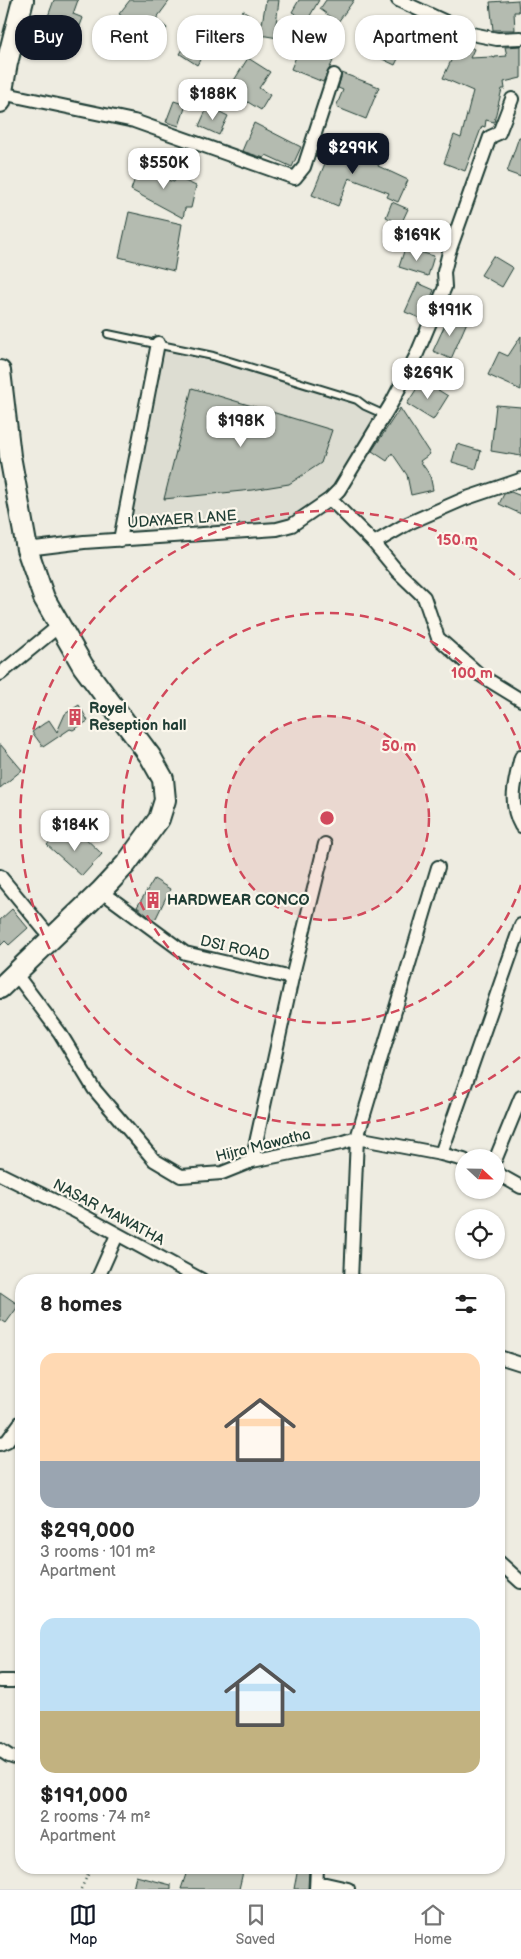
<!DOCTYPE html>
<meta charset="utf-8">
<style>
:root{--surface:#fff;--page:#f6f6f6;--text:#222;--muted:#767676;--line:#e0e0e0;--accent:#111827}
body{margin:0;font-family:"Balsamiq Sans",sans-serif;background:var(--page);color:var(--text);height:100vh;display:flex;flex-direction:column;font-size:19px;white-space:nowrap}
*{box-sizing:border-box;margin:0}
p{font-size:16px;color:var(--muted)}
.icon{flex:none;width:28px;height:28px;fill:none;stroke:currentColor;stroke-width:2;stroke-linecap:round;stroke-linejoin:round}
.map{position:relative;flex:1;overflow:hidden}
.drawer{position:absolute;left:15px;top:1274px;width:490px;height:600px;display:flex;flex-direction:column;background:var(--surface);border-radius:20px;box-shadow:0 1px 4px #0004}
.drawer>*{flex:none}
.hud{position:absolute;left:15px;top:15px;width:491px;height:45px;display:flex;gap:10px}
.needle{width:32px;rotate:112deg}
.tools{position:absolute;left:455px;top:1149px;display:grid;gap:10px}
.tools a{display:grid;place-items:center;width:50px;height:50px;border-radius:50%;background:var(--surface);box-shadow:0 1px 4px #0004;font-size:25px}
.price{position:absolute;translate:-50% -42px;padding:0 11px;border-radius:10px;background:#fff;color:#222;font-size:16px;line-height:32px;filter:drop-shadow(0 1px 2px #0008)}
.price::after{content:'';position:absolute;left:50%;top:30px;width:15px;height:11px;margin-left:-8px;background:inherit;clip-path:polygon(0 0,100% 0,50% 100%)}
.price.current{background:var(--accent);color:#fff}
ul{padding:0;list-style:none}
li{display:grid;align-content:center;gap:10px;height:265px;padding:0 25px}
li span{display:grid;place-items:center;height:155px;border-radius:15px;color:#555}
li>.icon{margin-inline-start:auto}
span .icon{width:90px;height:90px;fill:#fffc;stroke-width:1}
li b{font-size:21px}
h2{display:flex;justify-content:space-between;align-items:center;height:60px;padding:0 25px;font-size:21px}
.pill{padding:0 18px;border-radius:20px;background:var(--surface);box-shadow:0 1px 4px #0004;font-size:18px;line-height:45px}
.pill.current{background:var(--accent);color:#fff}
.tab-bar{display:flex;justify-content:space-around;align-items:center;height:70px;border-top:1px solid var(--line);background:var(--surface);font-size:14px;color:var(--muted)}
.tab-bar a{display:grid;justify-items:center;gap:2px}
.tab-bar .current{color:var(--accent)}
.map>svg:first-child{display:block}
.built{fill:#ddddd2}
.building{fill:#b4bbb0;stroke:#1f3d34}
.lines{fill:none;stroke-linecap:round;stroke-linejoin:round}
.service-casing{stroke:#1f3d34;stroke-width:10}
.minor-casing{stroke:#1f3d34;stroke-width:16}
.trunk-casing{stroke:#1f3d34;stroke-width:24}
.path{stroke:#1f3d34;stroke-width:2.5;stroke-dasharray:1 4;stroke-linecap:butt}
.service{stroke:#fbf7ec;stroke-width:6}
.minor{stroke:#fbf7ec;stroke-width:12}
.trunk{stroke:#fbf7ec;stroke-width:20}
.ring{fill:none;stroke:#d1495b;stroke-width:2.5;stroke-dasharray:9 6}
.labels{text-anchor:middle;stroke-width:4.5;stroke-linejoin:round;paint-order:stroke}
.street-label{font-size:15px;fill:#1f3d34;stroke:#fbf7ec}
.poi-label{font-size:15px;font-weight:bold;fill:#1f3d34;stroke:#fbf7ec;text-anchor:start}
.centre{fill:#d1495b;stroke:#fbf7ec;stroke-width:2.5}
.ring-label{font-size:15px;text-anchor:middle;font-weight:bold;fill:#d1495b;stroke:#fbf7ec;stroke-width:4.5;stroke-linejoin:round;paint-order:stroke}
</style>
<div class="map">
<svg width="521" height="1889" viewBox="0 0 521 1889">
<rect width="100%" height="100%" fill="#eeece1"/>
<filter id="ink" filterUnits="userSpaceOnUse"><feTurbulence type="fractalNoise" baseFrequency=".02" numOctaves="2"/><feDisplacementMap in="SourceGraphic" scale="10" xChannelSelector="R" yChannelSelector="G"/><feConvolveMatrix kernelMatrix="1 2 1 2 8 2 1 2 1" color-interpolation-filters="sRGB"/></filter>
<g filter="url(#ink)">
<path class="built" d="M 158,343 L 327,390 L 385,415 L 350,475 L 292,525 L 120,540 Z"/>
<path class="building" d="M 54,0 L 78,0 L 73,14 L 83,18 L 78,31 L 47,19 Z
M 130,0 L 170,0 L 156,19 L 167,28 L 160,38 L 140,23 L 137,27 L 119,14 Z
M 266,0 L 279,0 L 275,32 L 284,39 L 254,34 L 236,21 L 243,10 L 262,24 Z
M 299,0 L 319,0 L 307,21 L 292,12 Z
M 326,0 L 354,0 L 338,22 L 320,9 Z
M 518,0 L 519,12 L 514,12 L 515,30 L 493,30 L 490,2 Z
M 395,22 L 412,30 L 395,65 L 378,57 Z
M 197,25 L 214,36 L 197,65 L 180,54 Z
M 462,43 L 474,49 L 470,58 L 492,57 L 495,58 L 495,57 L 507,56 L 505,47 L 521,46 L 521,78 L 504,82 L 505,89 L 502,89 L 494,122 L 486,120 L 485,127 L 482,126 L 465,171 L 444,163 L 454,135 L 461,138 L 473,91 L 443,78 L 454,54 L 456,55 Z
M 300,47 L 333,61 L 323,82 L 291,69 Z
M 248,58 L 270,72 L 259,88 L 270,95 L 261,110 L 228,90 Z
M 342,73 L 379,87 L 366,119 L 336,107 L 343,90 L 338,88 Z
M 174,101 L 186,105 L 179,126 L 166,122 Z
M 208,106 L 228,116 L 219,135 L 199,126 Z
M 254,123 L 301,147 L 292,167 L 266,155 L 264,158 L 242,151 Z
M 519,137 L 521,137 L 521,177 L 507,172 Z
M 321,141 L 379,163 L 378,166 L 408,180 L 398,202 L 387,197 L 389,193 L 349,178 L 338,206 L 312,195 L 326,161 L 316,157 Z
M 140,163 L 163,172 L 161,178 L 174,182 L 176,177 L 196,186 L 191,208 L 185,208 L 183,218 L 131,190 Z
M 392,202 L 408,209 L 401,224 L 386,217 Z
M 129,212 L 182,224 L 174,271 L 119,257 Z
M 405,248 L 434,256 L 428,276 L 399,267 Z
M 493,256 L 513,268 L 502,287 L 481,275 Z
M 418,283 L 434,290 L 422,319 L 405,312 Z
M 450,314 L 467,322 L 451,359 L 433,351 Z
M 521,336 L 521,390 L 488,375 L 499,352 L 508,356 Z
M 422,380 L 448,396 L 433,420 L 407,404 Z
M 192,388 L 332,430 L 321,463 L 289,484 L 252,490 L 164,499 Z
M 496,405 L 521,407 L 521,456 L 491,451 Z
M 400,408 L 430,454 L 420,461 L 430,475 L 433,490 L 411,495 L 407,475 L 392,453 L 387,461 L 372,451 Z
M 457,444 L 481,451 L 476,469 L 452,462 Z
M 511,492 L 521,496 L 521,514 L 499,504 L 504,494 Z
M 79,705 L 88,721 L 73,730 L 70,729 L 43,747 L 32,732 L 49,720 L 57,732 L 65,714 Z
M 0,744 L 22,770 L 0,788 Z
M 59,831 L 70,841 L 79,832 L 102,854 L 82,876 L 47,845 Z
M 154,879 L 170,889 L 156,918 L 152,919 L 137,907 Z
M 12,909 L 28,928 L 9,945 L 5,941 L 0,946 L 0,920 Z
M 0,1292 L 19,1305 L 6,1323 L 0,1319 Z
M 188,1868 L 240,1868 L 239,1871 L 243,1872 L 239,1889 L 181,1889 Z
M 298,1868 L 309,1868 L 308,1889 L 294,1889 Z
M 136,1876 L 171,1885 L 171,1889 L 133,1889 Z"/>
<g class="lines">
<g class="service-casing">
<path id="service" d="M 108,334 L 213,356 L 357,400 L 365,406 L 385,415"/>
</g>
<g class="minor-casing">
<path id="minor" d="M 398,0 L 472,34 L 497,39 L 521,38
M 1,93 L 134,121 L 295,178 L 304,167 L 334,75
M 330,499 L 374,543 L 397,571 L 424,597 L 438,638 L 480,675 L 521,700
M 120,540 L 158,343
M 374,543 L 409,523 L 464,499 L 520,480 L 521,479
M 27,549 L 84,542 L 277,529 L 292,525 L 330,499 L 339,490 L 391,404 L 416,356 L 445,287 L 444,272 L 449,252 L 490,137 L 499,133 L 512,99
M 0,674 L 60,625
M 521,757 C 515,781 508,803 521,826
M 0,876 L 51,938
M 101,891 L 185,953 L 292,978
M 15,973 L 60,1033 L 94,1089 L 154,1160 L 181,1176 L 222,1173 L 252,1161 L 341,1143 L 357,1138 L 441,1154 L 464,1160
M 441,1154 L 521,925
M 496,1158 L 521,1097
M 252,1161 L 292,978 L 325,844
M 496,1173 L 521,1187
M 0,1174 L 73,1210 L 202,1280
M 97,1280 L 117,1235
M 351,1280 L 357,1138 L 438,867
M 499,1357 L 521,1364
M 0,1444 L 7,1441 L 21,1422
M 499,1562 L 521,1582
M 0,1681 L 13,1681
M 0,1750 L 9,1756 L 21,1760
M 317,1882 L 348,1889
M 316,1889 L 317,1868"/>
</g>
<g class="trunk-casing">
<path id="trunk" d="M 0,102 L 7,63 L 23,0
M 0,371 L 10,456 L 27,549 L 44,598 L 83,666 L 150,756 L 163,779 L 165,800 L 159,819 L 126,864 L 101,891 L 0,988"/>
</g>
<path class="path" d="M 81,1889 L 91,1868"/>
<use href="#service" class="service"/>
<use href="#minor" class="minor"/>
<use href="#trunk" class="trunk"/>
</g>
</g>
<circle cx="327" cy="818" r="102" fill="#d1495b" fill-opacity=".12"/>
<g class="ring">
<circle cx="327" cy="818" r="102"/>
<path d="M521 885A205 205 0 1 1 521 751"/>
<path d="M520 1057A307 307 0 1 1 520 579"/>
</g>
<defs>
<g id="building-bare" transform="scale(1.35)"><path d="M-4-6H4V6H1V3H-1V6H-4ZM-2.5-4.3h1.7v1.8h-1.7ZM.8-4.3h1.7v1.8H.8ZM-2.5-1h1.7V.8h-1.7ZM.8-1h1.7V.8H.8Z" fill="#d1495b" stroke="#fbf7ec" stroke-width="2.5" paint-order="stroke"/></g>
</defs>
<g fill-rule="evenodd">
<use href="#building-bare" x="75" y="717"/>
<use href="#building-bare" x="153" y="900"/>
</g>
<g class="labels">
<g class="street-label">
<text transform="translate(182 519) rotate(-4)" y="5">UDAYAER LANE</text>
<text transform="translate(235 948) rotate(13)" y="5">DSI ROAD</text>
<text transform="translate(263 1145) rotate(-14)" y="5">Hijra Mawatha</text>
<text transform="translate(109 1212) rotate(28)" y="5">NASAR MAWATHA</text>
</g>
<g class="poi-label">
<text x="89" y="713">Royel<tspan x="89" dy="17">Reseption hall</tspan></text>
<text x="167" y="905">HARDWEAR CONCO</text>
</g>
</g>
<circle cx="327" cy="818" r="8" class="centre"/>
<g class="ring-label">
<text x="457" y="545">150 m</text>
<text x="472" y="678">100 m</text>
<text x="399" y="751">50 m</text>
</g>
</svg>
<div class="tools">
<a><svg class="needle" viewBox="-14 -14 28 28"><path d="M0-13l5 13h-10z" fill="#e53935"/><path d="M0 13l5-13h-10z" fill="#767676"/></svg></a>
<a><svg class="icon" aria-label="locate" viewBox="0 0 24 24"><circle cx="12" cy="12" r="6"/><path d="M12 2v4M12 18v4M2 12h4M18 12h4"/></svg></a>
</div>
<b class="price" style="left:213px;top:121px">$188K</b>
<b class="price current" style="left:353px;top:175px">$299K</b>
<b class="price" style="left:164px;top:190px">$550K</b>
<b class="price" style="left:417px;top:262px">$169K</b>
<b class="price" style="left:450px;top:337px">$191K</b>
<b class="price" style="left:428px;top:400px">$269K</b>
<b class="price" style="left:241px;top:448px">$198K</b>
<b class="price" style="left:75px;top:852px">$184K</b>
<div class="hud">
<a class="pill current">Buy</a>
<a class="pill">Rent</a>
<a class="pill">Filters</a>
<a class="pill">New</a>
<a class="pill">Apartment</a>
</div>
<section class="drawer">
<h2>8 homes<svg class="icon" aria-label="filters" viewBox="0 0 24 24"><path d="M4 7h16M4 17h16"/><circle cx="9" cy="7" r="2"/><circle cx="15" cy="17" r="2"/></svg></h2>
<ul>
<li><span style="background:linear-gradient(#ffd9b3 70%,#9aa5b1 0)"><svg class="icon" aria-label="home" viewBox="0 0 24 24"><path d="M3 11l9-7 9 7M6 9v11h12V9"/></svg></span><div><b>$299,000</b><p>3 rooms · 101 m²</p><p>Apartment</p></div></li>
<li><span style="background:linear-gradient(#bfe0f5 60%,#c2b280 0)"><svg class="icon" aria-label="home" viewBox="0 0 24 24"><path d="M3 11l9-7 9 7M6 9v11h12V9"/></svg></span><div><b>$191,000</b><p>2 rooms · 74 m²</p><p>Apartment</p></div></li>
</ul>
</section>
</div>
<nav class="tab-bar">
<a class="current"><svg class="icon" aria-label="map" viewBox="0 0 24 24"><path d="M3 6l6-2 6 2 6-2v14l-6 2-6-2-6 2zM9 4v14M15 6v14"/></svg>Map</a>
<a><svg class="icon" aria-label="saved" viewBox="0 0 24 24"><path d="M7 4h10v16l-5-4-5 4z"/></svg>Saved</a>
<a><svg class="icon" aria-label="home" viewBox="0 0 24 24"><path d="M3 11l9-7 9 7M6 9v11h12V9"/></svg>Home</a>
</nav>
